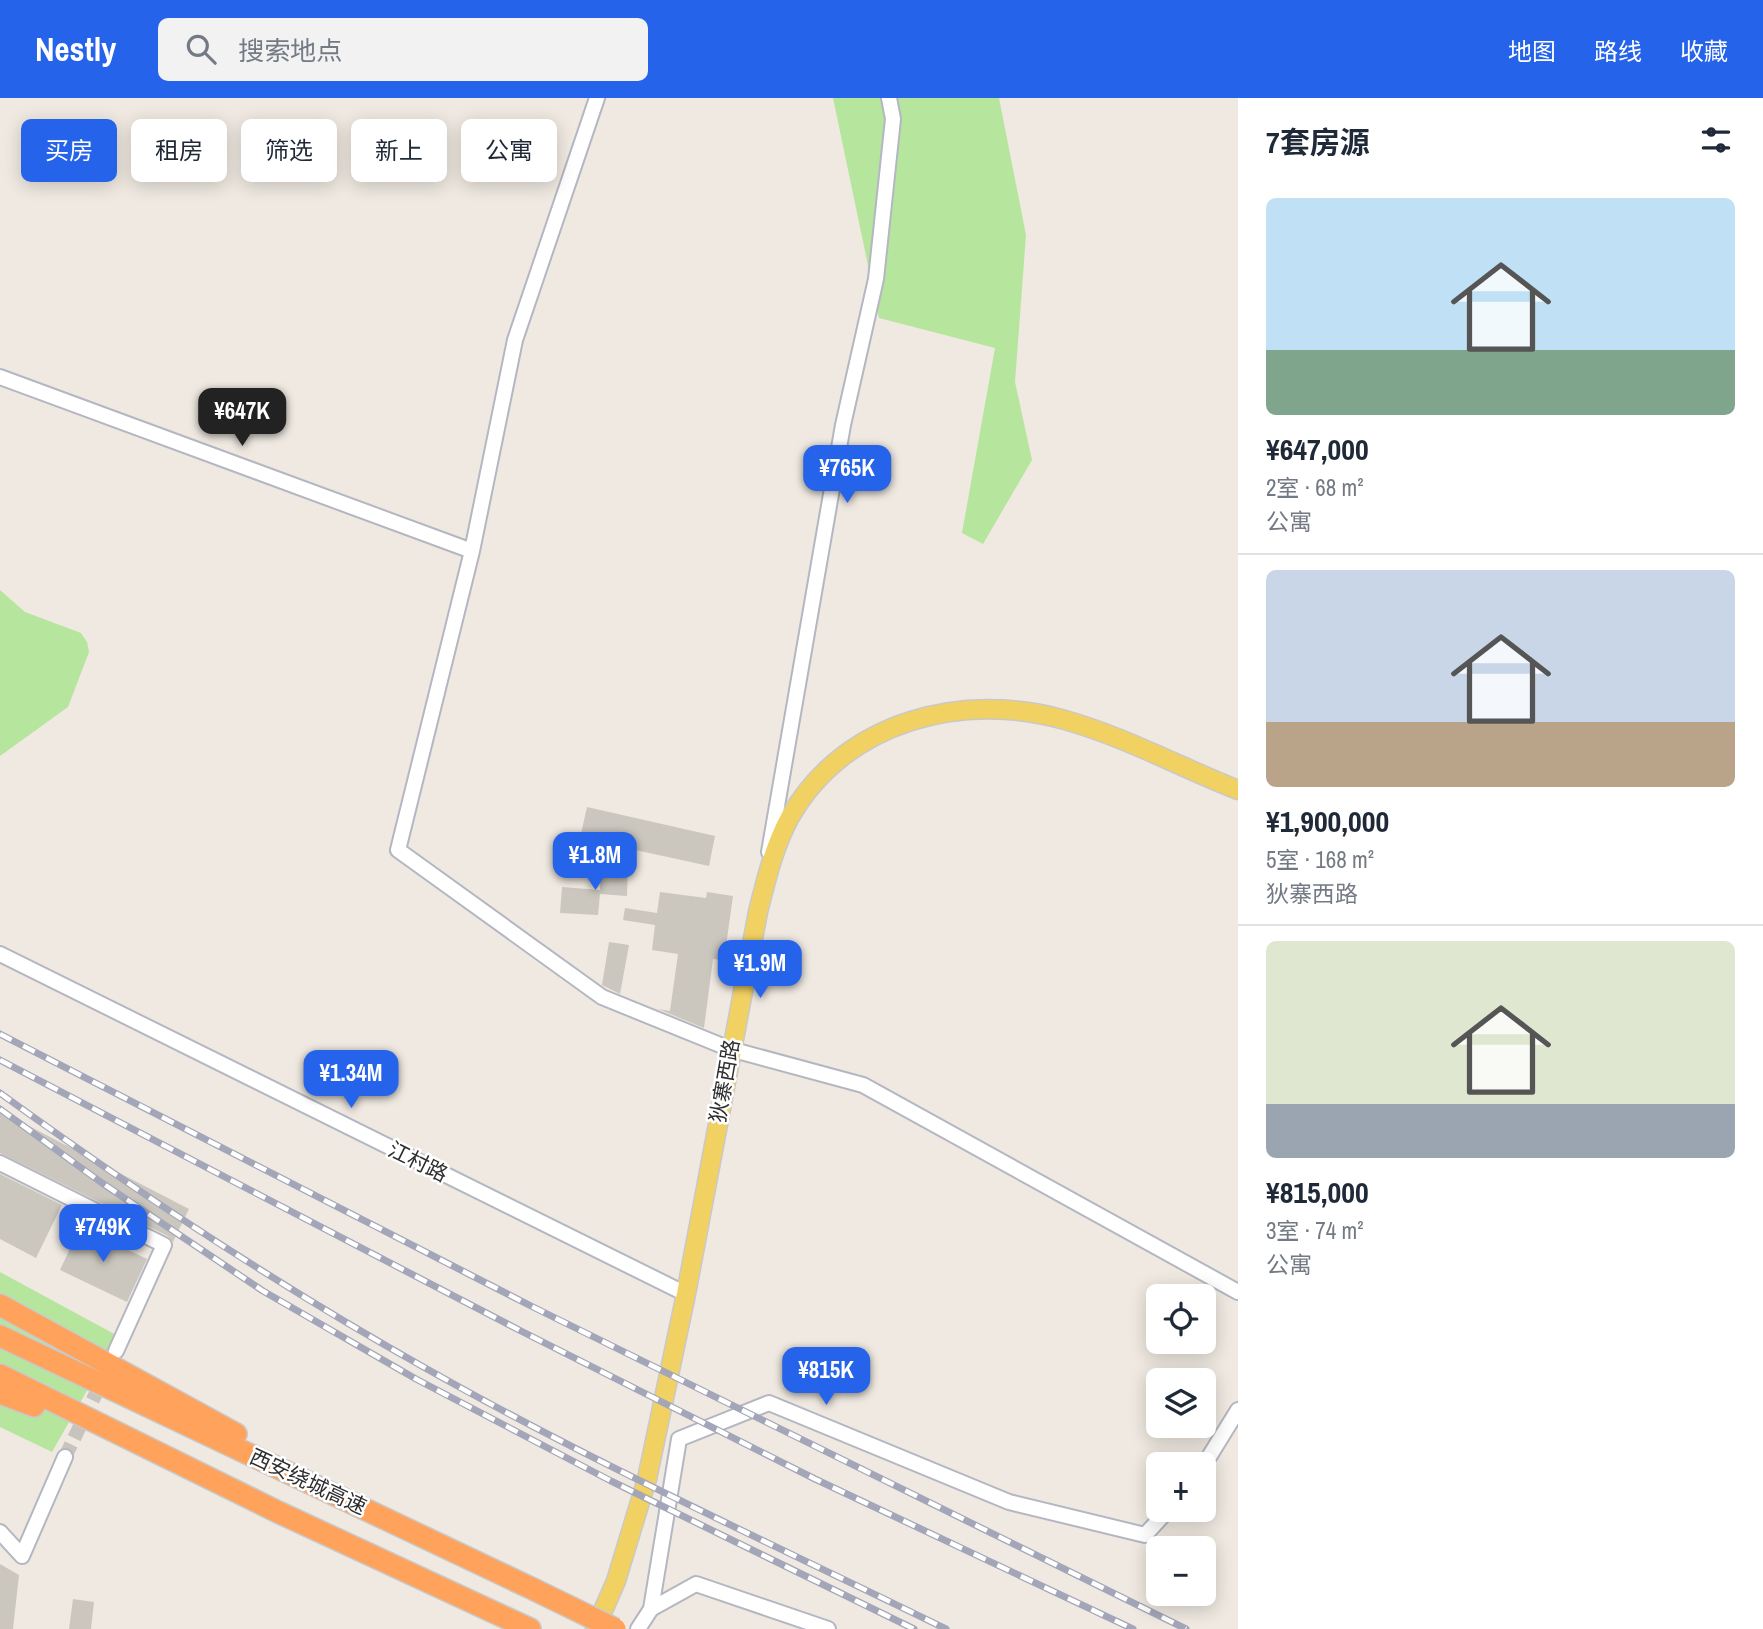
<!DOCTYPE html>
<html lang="zh">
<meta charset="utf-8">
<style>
:root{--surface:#fff;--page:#f2f2f3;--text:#1f2937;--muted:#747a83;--line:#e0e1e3;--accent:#2563eb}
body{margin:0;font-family:"Archivo Narrow","Noto Sans SC",sans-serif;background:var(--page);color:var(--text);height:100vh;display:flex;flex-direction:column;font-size:26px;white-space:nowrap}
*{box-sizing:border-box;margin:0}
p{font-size:23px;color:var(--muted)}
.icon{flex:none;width:38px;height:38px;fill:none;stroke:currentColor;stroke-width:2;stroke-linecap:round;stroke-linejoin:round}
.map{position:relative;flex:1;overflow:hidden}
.drawer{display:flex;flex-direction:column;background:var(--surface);width:525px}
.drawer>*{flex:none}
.banner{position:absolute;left:21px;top:21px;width:665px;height:63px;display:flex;gap:14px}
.fabs{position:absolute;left:1146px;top:1186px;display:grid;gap:14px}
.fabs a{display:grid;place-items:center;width:70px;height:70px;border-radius:10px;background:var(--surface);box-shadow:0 4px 18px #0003;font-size:35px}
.price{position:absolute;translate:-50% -60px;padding:0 16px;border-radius:14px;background:var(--accent);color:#fff;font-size:23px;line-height:46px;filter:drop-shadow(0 2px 4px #0008)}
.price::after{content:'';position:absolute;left:50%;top:42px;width:21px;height:16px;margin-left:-10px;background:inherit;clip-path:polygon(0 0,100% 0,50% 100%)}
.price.selected{background:#222;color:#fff}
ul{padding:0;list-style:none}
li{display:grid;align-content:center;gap:14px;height:371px;padding:0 28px}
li+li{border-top:2px solid var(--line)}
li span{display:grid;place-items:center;height:217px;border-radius:10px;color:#555}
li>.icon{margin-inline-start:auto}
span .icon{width:126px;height:126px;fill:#fffc;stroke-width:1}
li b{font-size:30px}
h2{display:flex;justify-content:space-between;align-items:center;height:84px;padding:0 28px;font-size:30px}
.chip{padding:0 24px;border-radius:10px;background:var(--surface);box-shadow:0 4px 18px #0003;font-size:24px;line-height:63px}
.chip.selected{background:var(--accent);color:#fff}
header{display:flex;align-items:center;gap:42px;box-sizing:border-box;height:98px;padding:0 35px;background:var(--accent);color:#fff}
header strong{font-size:33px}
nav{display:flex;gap:38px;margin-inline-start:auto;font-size:24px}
.search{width:490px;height:63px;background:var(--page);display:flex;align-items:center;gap:18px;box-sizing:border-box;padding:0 24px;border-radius:10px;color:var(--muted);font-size:26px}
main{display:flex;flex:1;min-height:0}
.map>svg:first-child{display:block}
.green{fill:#b6e59e}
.building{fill:#cbc7bf}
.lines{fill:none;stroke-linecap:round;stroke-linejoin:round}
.minor-tunnel{stroke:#c8c4bd;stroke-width:14;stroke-dasharray:14 7;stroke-linecap:butt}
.minor-casing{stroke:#b4b7c1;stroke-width:18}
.major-casing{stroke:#c9c9c9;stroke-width:21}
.highway-casing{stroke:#c9c9c9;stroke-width:24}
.minor{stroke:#fff;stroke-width:14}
.major{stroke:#f2d163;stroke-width:18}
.highway{stroke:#ffa35c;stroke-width:21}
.rail-casing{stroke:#a3a6b8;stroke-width:7}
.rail{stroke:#fff;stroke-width:4.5;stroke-dasharray:13;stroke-linecap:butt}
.highway-bridge-casing{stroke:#c9c9c9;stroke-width:24;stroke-linecap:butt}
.highway-bridge{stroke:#ffa35c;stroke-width:21}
.labels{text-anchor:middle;stroke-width:5;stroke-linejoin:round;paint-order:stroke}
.street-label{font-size:21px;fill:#2e2e2e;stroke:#fff}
</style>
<header>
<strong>Nestly</strong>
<div class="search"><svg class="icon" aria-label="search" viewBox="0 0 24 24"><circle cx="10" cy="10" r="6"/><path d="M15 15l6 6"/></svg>搜索地点</div>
<nav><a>地图</a><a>路线</a><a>收藏</a></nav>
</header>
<main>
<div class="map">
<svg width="1238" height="1531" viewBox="0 0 1238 1531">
<rect width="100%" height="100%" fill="#efe9e1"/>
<path class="green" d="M 833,0 L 999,0 L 1026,137 L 1015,284 L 1032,362 L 983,446 L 962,435 L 995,250 L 879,220 Z
M 0,492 L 25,514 L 81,535 L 87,544 L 89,554 L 68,609 L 0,658 Z
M 0,1174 L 118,1238 L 52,1354 L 0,1329 Z"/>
<path class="building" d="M 587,709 L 715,738 L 709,768 L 580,740 Z
M 601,766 L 628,768 L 627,798 L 600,796 L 598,817 L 560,815 L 562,789 L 600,792 Z
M 660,794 L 706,800 L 707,794 L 733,798 L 724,862 L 713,861 L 704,930 L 658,911 L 670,913 L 678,856 L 652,852 L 655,827 L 623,822 L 625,810 L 657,815 Z
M 609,844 L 629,847 L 620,896 L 602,887 Z
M 0,1013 L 189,1111 L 173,1144 L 168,1138 L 0,1055 Z
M 0,1076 L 62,1107 L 36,1160 L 0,1141 Z
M 80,1129 L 147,1161 L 127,1204 L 60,1172 Z
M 0,1466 L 19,1477 L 13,1531 L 0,1531 Z
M 73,1501 L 94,1504 L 91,1531 L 69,1531 Z"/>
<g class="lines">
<path class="minor-tunnel" d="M 65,1359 L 104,1279"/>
<g class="minor-casing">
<path id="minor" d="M 597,0 L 515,242 L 472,453 L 398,752 L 602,899 L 730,951 L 863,987 L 1238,1194
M 0,279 L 472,453
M 769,754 L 843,327 L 876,181 L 893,21 L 889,0
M 0,856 L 686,1196
M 0,1065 L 164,1147 L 116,1253
M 1204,1367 L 1238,1312
M 0,1434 L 22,1458 L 65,1359
M 651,1511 L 679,1341 L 769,1305 L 1009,1404 L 1145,1437 L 1168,1412
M 638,1531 L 651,1511 L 696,1486 L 828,1531"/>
</g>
<g class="major-casing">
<path id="major" d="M 595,1531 L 616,1483 L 647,1381 L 686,1196 L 758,814 C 766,782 774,748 790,719 C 845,622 964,593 1065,622 C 1125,639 1180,669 1238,692"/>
</g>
<g class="highway-casing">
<path id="highway" d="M 0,1207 L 236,1336
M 0,1238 L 533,1491
M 0,1277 L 278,1414 L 530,1531
M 0,1295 L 34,1308"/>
</g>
<use href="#minor" class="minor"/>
<use href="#major" class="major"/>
<use href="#highway" class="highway"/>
<g class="rail-casing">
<path id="rail" d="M 0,936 L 533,1209 L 1186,1531
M 0,962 L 521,1233 L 815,1381 L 1133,1531
M 0,995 C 138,1095 279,1188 427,1271 C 595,1366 773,1446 946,1531
M 0,1011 L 102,1085 L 263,1193 L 416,1281 L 611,1383 L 914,1531"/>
</g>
<use href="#rail" class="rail"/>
<g class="highway-bridge-casing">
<path id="highway-bridge" d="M 533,1491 L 615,1531"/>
</g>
<use href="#highway-bridge" class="highway-bridge"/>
</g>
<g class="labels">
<g class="street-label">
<text transform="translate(725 983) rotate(-80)" y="7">狄寨西路</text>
<text transform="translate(418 1064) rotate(26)" y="7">江村路</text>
<text transform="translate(308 1384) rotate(25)" y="7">西安绕城高速</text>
</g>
</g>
</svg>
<div class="fabs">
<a><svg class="icon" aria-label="locate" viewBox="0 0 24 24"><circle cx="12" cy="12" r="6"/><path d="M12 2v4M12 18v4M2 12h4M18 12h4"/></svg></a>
<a><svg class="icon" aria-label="layers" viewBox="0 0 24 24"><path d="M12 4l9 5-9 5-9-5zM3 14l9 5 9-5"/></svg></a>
<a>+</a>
<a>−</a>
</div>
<b class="price selected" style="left:242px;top:350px">¥647K</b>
<b class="price" style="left:847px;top:407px">¥765K</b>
<b class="price" style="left:595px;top:794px">¥1.8M</b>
<b class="price" style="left:760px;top:902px">¥1.9M</b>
<b class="price" style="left:351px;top:1012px">¥1.34M</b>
<b class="price" style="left:103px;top:1166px">¥749K</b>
<b class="price" style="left:826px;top:1309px">¥815K</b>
<div class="banner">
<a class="chip selected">买房</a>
<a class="chip">租房</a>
<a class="chip">筛选</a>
<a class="chip">新上</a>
<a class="chip">公寓</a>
</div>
</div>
<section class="drawer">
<h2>7套房源<svg class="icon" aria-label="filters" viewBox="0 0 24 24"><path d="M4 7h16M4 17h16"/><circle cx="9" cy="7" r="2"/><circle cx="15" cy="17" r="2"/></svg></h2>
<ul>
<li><span style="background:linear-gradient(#bfe0f5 70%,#7fa58c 0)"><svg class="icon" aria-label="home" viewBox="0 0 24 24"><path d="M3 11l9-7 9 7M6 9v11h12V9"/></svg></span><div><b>¥647,000</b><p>2室 · 68 m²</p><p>公寓</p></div></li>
<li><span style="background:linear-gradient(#c9d6e8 70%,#b9a48a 0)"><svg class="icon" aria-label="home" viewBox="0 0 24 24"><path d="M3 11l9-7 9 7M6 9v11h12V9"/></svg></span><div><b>¥1,900,000</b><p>5室 · 168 m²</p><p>狄寨西路</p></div></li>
<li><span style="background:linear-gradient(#dfe7d0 75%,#9aa5b1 0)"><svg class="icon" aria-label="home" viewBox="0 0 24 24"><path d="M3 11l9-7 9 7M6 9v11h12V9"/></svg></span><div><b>¥815,000</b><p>3室 · 74 m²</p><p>公寓</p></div></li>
</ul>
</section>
</main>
